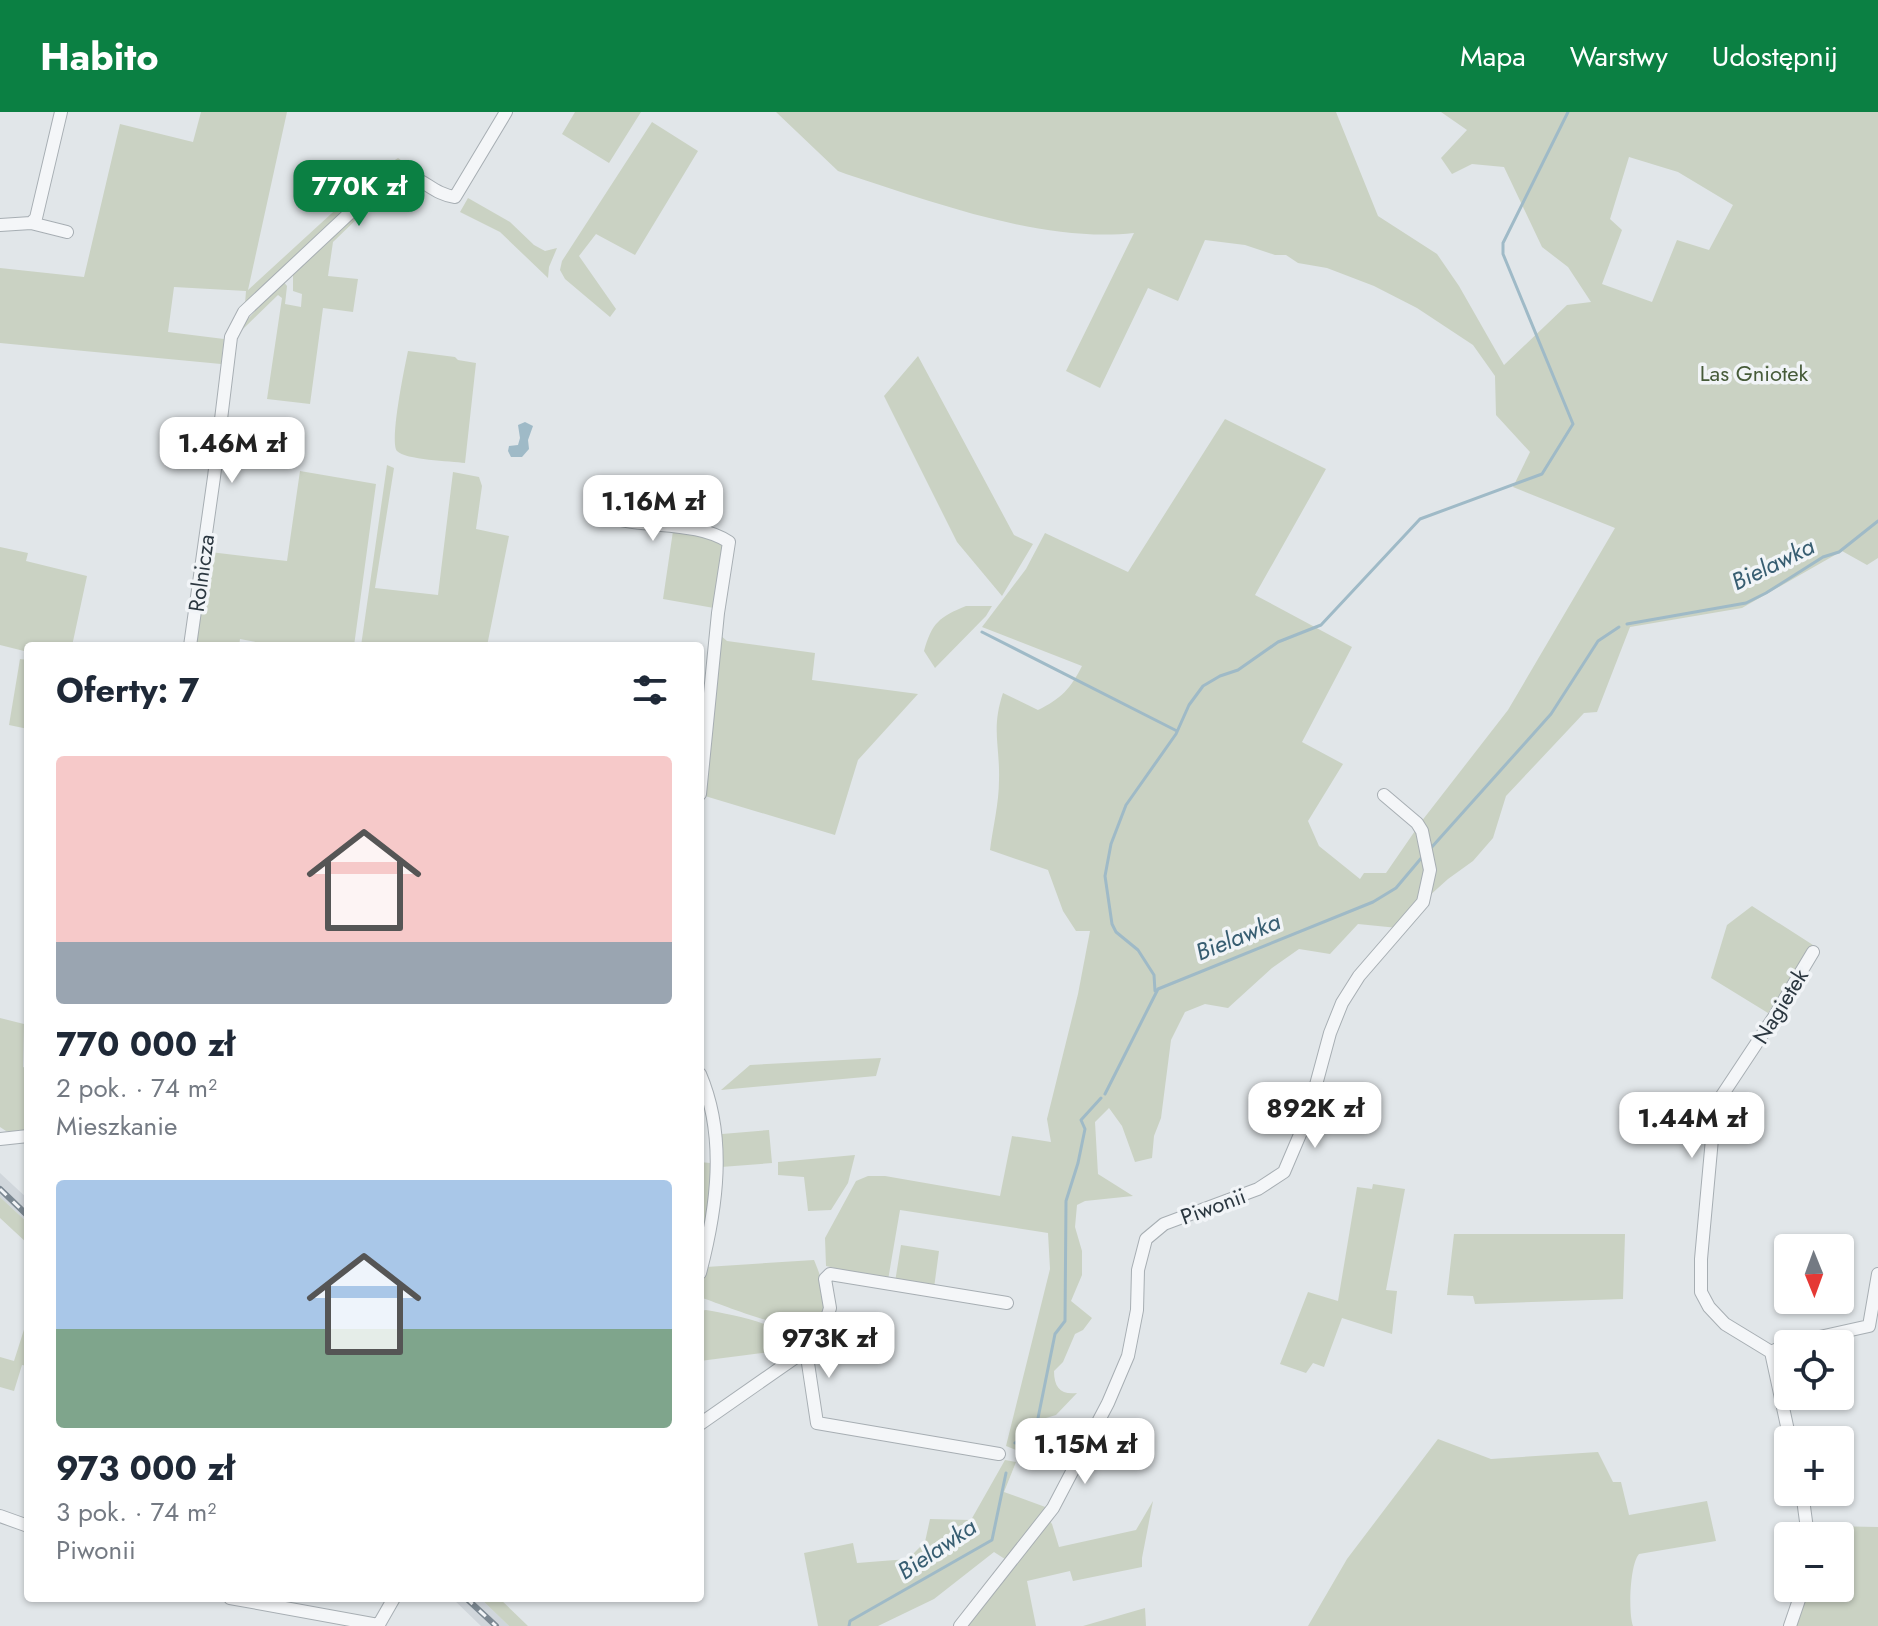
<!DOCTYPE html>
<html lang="pl">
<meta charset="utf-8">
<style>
:root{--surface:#fff;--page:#f6f6f7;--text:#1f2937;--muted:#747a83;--accent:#0b8043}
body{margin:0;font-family:Jost,sans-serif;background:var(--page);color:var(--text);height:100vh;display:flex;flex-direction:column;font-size:30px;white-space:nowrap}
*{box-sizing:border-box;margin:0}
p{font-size:26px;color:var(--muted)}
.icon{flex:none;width:44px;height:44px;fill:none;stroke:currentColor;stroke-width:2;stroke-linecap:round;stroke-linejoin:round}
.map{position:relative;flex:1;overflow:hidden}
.sheet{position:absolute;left:24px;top:530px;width:680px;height:960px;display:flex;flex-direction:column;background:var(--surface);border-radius:8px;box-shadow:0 2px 6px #0004}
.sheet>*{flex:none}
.needle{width:52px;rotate:179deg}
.fabs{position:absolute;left:1774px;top:1122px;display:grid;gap:16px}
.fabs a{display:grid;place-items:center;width:80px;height:80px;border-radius:8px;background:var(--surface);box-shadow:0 2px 6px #0004;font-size:40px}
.price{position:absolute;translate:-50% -68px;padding:0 18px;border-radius:16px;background:#fff;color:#222;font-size:26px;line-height:52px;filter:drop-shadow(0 2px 4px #0008)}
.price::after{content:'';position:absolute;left:50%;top:48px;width:24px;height:18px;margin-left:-12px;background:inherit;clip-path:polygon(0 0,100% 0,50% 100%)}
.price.on{background:var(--accent);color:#fff}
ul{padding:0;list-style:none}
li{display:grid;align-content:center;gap:16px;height:424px;padding:0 32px}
li span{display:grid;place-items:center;height:248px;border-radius:8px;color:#555}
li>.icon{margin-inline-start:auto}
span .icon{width:144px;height:144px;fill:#fffc;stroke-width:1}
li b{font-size:34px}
h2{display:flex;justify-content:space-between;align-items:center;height:96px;padding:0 32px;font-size:34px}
header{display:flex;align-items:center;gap:48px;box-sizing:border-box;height:112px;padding:0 40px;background:var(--accent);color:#fff}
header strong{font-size:38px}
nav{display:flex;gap:44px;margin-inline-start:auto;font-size:28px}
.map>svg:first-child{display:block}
.built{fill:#d0d6db}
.green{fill:#cad2c3;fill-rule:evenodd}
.water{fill:#9fbac7}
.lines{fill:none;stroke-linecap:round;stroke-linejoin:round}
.stream{stroke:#9fbac7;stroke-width:3}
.minor-casing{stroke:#a7aeb3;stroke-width:14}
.minor{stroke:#f4f6f8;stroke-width:12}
.rail-casing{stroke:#7c8892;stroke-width:6}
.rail{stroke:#f1f4f7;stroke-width:3;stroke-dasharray:9;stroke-linecap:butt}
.labels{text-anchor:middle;stroke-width:7;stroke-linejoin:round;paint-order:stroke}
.park-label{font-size:22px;fill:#465b39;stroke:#f1f4f7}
.street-label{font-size:22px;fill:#2b3740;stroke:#f1f4f7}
.water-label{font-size:24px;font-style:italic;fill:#375d71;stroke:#f1f4f7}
</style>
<header>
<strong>Habito</strong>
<nav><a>Mapa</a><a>Warstwy</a><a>Udostępnij</a></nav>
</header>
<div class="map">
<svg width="1878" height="1514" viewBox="0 0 1878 1514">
<rect width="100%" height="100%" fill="#e1e6e9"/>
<path class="built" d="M 0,1061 L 28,1087 L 28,1111 L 0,1085 Z
M 452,1486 L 480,1486 L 509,1514 L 481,1514 Z"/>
<path class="green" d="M 201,0 L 287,0 L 248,178 L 379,58 L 398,46 L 412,56 L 397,57 L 381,65 L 245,192 L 246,179 L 174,175 L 168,220 L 224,227 L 221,252 L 0,231 L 0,156 L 84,165 L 120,12 L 193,30 Z
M 575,0 L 641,0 L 609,51 L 562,22 Z
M 776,0 L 1336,0 L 1378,104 L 1437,142 L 1459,174 L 1504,253 L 1567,193 L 1591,190 L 1568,155 L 1542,135 L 1504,55 L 1472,52 L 1452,62 L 1441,46 L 1467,18 L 1441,0 L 1878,0 L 1878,446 L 1867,453 L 1842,439 L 1742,496 L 1630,515 L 1597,600 L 1584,601 L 1506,684 L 1493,726 L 1473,749 L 1448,767 L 1428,785 L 1421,710 L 1508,598 L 1615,416 L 1513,375 L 1530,340 L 1496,303 L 1495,264 L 1473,233 L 1417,196 L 1374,174 L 1327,156 L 1298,151 L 1286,143 L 1275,143 L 1245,133 L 1205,128 L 1178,189 L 1148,176 L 1100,276 L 1066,259 L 1134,121 C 1042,131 933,90 846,62 L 838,59 ZM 1629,45 L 1678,60 L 1733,93 L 1709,138 L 1677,128 L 1652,190 L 1602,172 L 1622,118 L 1610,107 Z
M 652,10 L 698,39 L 635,143 L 596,122 L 579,144 L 616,197 L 610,205 L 565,167 L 560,158 L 562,149 Z
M 401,67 L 417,72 L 417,80 L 396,69 L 333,130 L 328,164 L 358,167 L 353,200 L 323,196 L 310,292 L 267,287 L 282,186 L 278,183 L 243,217 L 246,209 L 283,169 L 287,174 L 285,192 L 301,195 L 302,182 L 293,179 L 293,160 L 382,75 Z
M 468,86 L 510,110 L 534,133 L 545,139 L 557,136 L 549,155 L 548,166 L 500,120 L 460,100 Z
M 408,239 L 455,245 L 458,248 L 476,251 L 465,351 C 451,349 405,348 397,339 C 389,330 405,253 408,239 Z
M 918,244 L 1014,423 L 1033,432 L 1002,484 L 957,430 L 884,284 Z
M 1225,307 L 1326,357 L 1255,483 L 1352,535 L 1302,630 L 1343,652 L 1308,709 L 1319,734 L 1360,767 L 1364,761 L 1386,761 L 1417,716 L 1422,728 L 1426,776 L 1398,816 L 1358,812 L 1330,842 L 1299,837 L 1272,856 L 1228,896 L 1205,892 L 1185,900 L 1171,928 L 1161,1006 L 1154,1024 L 1152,1046 L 1135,1050 L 1122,1014 L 1109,996 L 1095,1010 L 1098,1062 L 1133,1084 L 1085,1089 L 1077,1093 L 1075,1115 L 1082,1139 L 1082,1163 L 1071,1189 L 1092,1206 L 1083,1218 L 1075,1222 L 1063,1250 L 1054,1259 C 1054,1276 1061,1283 1077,1281 L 1056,1303 L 1046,1306 L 1037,1326 L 1024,1341 L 1006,1334 L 1050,1157 L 1048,1121 L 900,1098 L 888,1168 L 826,1154 L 825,1126 L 856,1069 L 868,1064 L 885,1064 L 1000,1084 L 1012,1024 L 1051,1030 L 1047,1007 L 1078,882 L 1090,819 L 1076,819 L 1063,799 L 1048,758 L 990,738 C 993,715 999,691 999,668 C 1000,633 991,617 1003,581 L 1038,598 C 1061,587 1071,576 1082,554 L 982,515 L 1026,457 L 1045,421 L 1128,460 Z
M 387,353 L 394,356 L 375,476 L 438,483 L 453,360 L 479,365 L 482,374 L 476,417 L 509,424 L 487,534 L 361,534 Z
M 300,359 L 376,372 L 354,534 L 277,534 L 240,527 L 239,534 L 194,534 L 210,440 L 287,449 Z
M 673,419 L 687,419 L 722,430 L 725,436 L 714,496 L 663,487 Z
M 0,435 L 28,441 L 26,449 L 87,464 L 72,534 L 28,534 L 28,540 L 0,533 Z
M 966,494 L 992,494 L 986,504 L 935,556 L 924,539 C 932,511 939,505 966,494 Z
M 720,523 L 727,529 L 815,541 L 812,568 L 918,582 L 858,648 L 835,723 L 705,684 Z
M 20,547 L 28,548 L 28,617 L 9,613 Z
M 1752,794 L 1813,833 L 1768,901 L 1711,866 L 1727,813 Z
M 0,906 L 24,912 L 23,955 L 28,957 L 28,1021 L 6,1019 L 0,1015 Z
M 881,946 L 876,964 L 721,978 L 750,953 Z
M 769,1018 L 772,1051 L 721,1055 L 722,1022 Z
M 855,1043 L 848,1071 L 831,1098 L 808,1099 L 804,1065 L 778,1063 L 778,1050 Z
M 700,1050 L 710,1051 L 711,1079 L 705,1127 L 700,1126 Z
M 1373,1072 L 1405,1077 L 1386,1178 L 1397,1179 L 1392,1222 L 1342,1206 L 1324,1255 L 1313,1251 L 1306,1261 L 1280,1252 L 1308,1180 L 1338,1189 L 1357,1075 L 1372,1077 Z
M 0,1085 L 28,1111 L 28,1132 L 0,1106 Z
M 1454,1122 L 1625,1122 L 1623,1187 L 1475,1192 L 1473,1184 L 1447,1183 Z
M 901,1133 L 939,1139 L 934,1176 L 895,1170 Z
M 814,1148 C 821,1164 837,1208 810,1215 C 790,1220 722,1193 700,1185 L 706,1155 Z
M 706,1198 C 733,1203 786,1212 801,1236 L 700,1249 L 700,1199 Z
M 28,1205 L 28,1254 L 22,1253 L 14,1279 L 0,1275 L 0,1245 L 14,1249 Z
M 1438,1327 L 1491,1347 L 1598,1340 L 1613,1370 L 1621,1370 L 1629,1403 L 1707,1389 L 1716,1429 L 1639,1442 C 1630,1452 1628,1500 1633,1514 L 1308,1514 L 1347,1447 Z
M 1005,1348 L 1016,1350 L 1004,1380 L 1048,1396 L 1008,1449 L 994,1440 L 934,1487 L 878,1514 L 818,1514 L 804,1441 L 853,1431 L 857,1451 L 908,1447 L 925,1430 L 930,1407 L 971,1408 Z
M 1153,1389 L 1142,1446 L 1142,1455 L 1073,1469 L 1070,1459 L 1027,1469 L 1036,1514 L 964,1514 L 1049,1408 L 1052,1412 L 1059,1435 L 1136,1418 Z
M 1826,1414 L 1878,1415 L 1878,1514 L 1796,1514 L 1807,1476 L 1840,1476 L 1840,1424 L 1814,1424 L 1814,1418 Z
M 480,1486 L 499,1486 L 528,1514 L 509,1514 Z
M 1145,1496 L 1146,1514 L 1083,1514 Z"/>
<path class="water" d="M 525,310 L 533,314 L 528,328 L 529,337 L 522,345 L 511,345 L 508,339 L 509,334 L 518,333 L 520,326 L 518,313 Z"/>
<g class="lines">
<path class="stream" d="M 1627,512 L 1746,491 L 1766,481 L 1823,445 L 1839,440 L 1878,409
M 982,520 L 1177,619
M 1431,736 L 1551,602 L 1598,529 L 1619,515
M 1155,879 L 1154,863 L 1138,838 L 1116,820 L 1112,812 L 1105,764 L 1111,732 L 1126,693 L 1176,622 L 1189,593 L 1203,574 L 1220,564 L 1238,558 L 1278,530 L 1321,513 L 1420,407 L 1542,362 L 1573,312 L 1503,142 L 1503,131 L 1568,0
M 1105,982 L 1158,877 L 1373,790 L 1396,776 L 1423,744
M 1015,1331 L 1036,1316 L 1055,1222 L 1065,1209 L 1066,1089 L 1078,1051 L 1085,1017 L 1081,1008 L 1101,986
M 849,1514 L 850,1509 L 992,1428 L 1006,1361"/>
<g class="minor-casing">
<path id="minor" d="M 31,111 L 67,120
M 0,113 L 31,111 L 36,106 L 61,0
M 595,400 C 635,419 693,406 729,430 L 718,501 L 700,682
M 190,534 L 214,365 L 231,225 L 244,200 L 386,67 C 420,55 426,81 455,85 L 506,0
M 700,962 C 727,1025 717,1096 700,1161
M 0,1027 L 28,1024
M 806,1238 L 817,1311 L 999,1342
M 1771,1240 L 1725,1212 L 1709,1195 L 1701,1180 L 1701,1147 L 1715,994 L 1774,905 L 1813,840
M 1771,1240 L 1788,1232 L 1869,1214 L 1878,1162
M 1771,1240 L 1790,1328
M 700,1312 L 806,1238 L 825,1212 L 830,1196 L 825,1167 L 830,1162 L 1007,1191
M 1802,1380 L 1808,1424
M 0,1404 L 28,1414
M 230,1486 L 378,1513
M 378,1514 L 394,1486
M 960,1514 L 1053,1396 L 1108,1291 L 1128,1244 L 1137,1198 L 1138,1158 L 1146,1127 L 1164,1112 L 1258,1077 L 1284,1060 L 1307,1006 L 1330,921 L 1342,891 L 1359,864 L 1423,790 L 1430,758 L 1422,719 L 1417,711 L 1384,683
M 1790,1514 L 1803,1476"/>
</g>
<use href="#minor" class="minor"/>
<g class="rail-casing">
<path id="rail" d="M 0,1077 L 28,1104
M 466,1486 L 496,1514"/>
</g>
<use href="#rail" class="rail"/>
</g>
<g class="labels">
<g class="park-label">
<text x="1754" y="269">Las Gniotek</text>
</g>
<g class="street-label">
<text transform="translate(201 461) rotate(-82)" y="8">Rolnicza</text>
<text transform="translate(1780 894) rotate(-58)" y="8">Nagietek</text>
<text transform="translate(1213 1094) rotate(-20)" y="8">Piwonii</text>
</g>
<g class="water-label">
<text transform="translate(1773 452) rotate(-26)" y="8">Bielawka</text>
<text transform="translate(1238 825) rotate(-22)" y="8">Bielawka</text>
<text transform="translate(937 1437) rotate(-34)" y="8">Bielawka</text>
</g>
</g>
</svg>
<div class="fabs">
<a><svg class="needle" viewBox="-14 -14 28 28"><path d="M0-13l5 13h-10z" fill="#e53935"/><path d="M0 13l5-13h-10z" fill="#747a83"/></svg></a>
<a><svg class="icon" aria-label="locate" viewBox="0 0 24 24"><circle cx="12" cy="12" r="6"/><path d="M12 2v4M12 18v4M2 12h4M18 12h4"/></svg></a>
<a>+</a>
<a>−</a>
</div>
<b class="price on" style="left:359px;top:116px">770K zł</b>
<b class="price" style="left:232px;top:373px">1.46M zł</b>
<b class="price" style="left:653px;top:431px">1.16M zł</b>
<b class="price" style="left:1315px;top:1038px">892K zł</b>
<b class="price" style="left:1692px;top:1048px">1.44M zł</b>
<b class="price" style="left:829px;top:1268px">973K zł</b>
<b class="price" style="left:1085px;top:1374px">1.15M zł</b>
<section class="sheet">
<h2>Oferty: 7<svg class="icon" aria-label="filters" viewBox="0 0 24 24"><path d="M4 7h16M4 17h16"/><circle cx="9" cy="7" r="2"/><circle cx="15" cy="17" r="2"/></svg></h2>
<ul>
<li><span style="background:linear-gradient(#f6c9c9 75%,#9aa5b1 0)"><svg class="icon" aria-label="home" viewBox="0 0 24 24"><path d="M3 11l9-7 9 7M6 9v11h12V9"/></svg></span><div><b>770 000 zł</b><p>2 pok. · 74 m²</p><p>Mieszkanie</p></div></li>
<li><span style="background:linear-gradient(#a9c7e8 60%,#7fa58c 0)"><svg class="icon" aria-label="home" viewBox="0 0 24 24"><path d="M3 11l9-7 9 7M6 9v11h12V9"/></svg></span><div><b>973 000 zł</b><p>3 pok. · 74 m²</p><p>Piwonii</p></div></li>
</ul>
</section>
</div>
